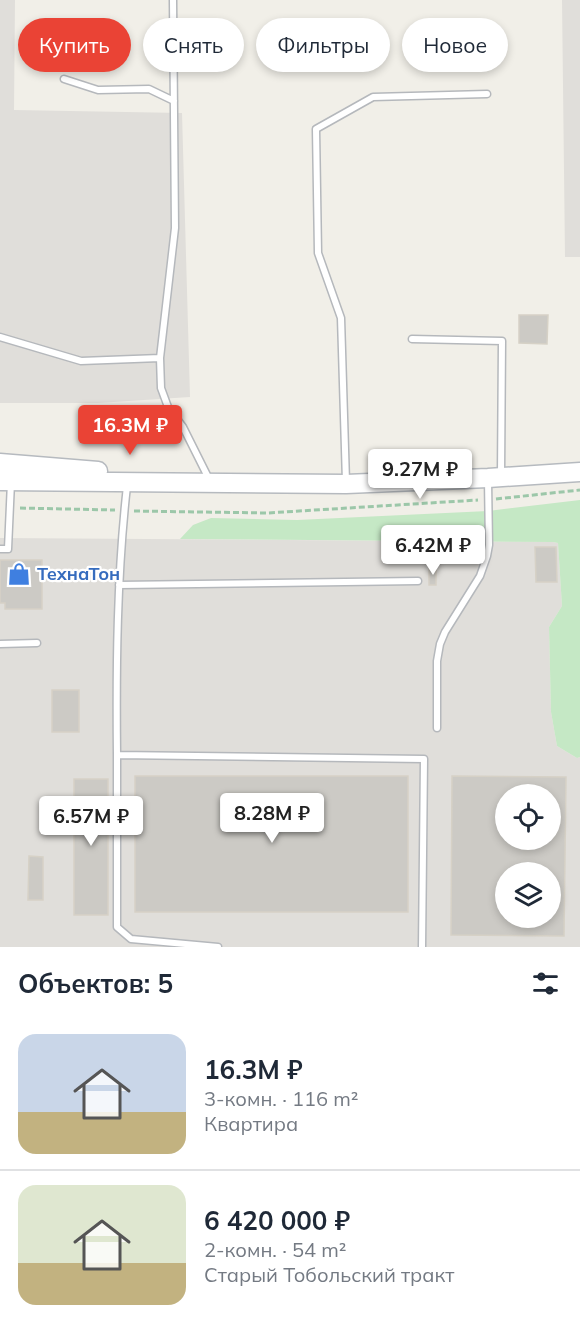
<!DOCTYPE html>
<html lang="ru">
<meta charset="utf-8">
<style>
:root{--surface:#fff;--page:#f6f6f7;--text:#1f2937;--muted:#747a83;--line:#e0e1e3;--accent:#ea4335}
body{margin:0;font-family:Mulish,sans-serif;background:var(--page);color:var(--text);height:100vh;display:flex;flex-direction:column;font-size:22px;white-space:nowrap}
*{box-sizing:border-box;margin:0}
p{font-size:20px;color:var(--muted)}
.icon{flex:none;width:33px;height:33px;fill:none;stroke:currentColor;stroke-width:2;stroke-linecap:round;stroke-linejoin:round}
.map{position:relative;height:947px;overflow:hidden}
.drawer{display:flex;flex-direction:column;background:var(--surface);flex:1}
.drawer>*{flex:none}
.hud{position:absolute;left:18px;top:18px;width:544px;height:54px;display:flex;gap:12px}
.tools{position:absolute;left:495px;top:784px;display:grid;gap:12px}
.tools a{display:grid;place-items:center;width:66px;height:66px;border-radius:50%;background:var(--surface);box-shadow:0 3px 9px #0003;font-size:30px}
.price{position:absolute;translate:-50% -51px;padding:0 14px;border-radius:6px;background:#fff;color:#222;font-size:20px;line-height:39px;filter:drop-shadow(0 2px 3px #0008)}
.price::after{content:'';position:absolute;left:50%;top:36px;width:18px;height:14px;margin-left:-9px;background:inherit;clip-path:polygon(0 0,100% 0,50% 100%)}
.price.on{background:var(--accent);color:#fff}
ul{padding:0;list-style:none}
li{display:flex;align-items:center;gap:18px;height:150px;padding:0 18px}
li+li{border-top:2px solid var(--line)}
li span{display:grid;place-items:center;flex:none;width:168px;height:120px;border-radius:18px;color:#555}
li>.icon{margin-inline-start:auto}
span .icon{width:72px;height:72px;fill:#fffc;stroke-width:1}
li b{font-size:26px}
h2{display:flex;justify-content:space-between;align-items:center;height:72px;padding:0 18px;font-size:26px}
.pill{padding:0 21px;border-radius:27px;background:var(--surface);box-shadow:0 3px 9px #0003;font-size:21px;line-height:54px}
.pill.on{background:var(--accent);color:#fff}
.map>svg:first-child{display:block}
.industrial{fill:#e0deda;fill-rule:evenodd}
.green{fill:#c5e8c5}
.building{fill:#cccac5;stroke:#d6d1c6;stroke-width:1.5;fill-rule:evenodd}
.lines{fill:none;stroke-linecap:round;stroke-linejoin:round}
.lane-casing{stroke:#b5b8bc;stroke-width:9}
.secondary-casing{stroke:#b6babf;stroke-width:21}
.path{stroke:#9cc7a9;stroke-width:3;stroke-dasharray:6 3;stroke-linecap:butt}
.lane{stroke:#fff;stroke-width:6}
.secondary{stroke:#fff;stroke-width:18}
.labels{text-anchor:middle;stroke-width:4.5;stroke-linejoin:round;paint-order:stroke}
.shop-label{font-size:18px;font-weight:bold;fill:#366cbe;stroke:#fff;text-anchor:start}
</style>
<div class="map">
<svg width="580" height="947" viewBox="0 0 580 947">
<rect width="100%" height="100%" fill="#f1efe8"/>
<path class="industrial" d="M 0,0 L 15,0 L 14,110 L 182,113 L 190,397 L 98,403 L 0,403 Z
M 562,0 L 580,0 L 580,257 L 565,257 Z
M 0,538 L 553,542 L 558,543 L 562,606 L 549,627 L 551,712 L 557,746 L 577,758 L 580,757 L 580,947 L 0,947 ZM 506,795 L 550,795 L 550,840 L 506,840 ZM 506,873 L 550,873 L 550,918 L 506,918 Z"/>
<path class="green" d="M 580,500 L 580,757 L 577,758 L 557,746 L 551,712 L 549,627 L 562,606 L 558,543 L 553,542 L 180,539 L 193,525 L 211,518 L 297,520 L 488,511 Z"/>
<path class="building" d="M 43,24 L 111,25 L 110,62 L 42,60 Z
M 519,315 L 548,315 L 547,344 L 519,343 Z
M 535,547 L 556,547 L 557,582 L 536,582 Z
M 0,560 L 42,560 L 42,609 L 5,609 L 5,603 L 0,603 Z
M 429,568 L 436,568 L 436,585 L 429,585 Z
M 52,690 L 79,690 L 79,732 L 52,732 Z
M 135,776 L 408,776 L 408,912 L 135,912 Z
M 452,776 L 566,777 L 564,936 L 451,935 ZM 506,795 L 550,795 L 550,840 L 506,840 ZM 506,873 L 550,873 L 550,918 L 506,918 Z
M 74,779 L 108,779 L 108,915 L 74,915 Z
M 29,856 L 43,857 L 43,900 L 28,900 Z"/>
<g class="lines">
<g class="lane-casing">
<path id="lane" d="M 173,0 L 175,228 L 160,358 L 161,388 L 168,407 L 183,427 L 209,479
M 64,79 L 98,90 L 149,89 L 174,101
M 0,337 L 81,361 L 160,358
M 412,339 L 502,341 L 501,474
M 346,482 L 341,318 L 318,253 L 316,129 L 373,97 L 487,94
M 0,549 L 8,549 L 11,482
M 119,585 L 418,581
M 0,644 L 37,643
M 437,728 L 437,661 L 440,644 L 445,632 L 480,576 L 487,556 L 489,545 L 488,480
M 117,755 C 116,665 117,575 127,486
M 218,947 L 131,939 L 117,927 L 117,755 L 424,759 L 422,947"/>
</g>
<g class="secondary-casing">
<path id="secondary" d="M 0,463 L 98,471
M 0,481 L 346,484 L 488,478 L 580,472"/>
</g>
<path class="path" d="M 496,499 L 580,490
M 20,508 L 115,510
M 134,511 L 267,513 L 478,500"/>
<use href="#lane" class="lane"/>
<use href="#secondary" class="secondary"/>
</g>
<defs>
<g id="shop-bare" transform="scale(1.8)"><path d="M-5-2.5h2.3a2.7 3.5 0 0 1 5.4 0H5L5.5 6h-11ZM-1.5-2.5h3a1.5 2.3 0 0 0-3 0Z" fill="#3f7fe0" stroke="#fff" stroke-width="2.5" paint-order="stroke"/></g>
</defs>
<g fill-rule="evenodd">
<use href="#shop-bare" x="19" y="574"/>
</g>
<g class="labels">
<g class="shop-label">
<text x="37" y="580">ТехнаТон</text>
</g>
</g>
</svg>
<div class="tools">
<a><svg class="icon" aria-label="locate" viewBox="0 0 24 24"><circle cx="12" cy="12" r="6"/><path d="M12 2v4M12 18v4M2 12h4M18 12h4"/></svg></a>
<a><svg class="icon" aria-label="layers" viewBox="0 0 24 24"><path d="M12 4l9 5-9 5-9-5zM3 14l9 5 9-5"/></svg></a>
</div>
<b class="price on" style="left:130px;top:456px">16.3M ₽</b>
<b class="price" style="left:420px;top:500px">9.27M ₽</b>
<b class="price" style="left:433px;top:576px">6.42M ₽</b>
<b class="price" style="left:272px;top:844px">8.28M ₽</b>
<b class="price" style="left:91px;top:847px">6.57M ₽</b>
<div class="hud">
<a class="pill on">Купить</a>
<a class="pill">Снять</a>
<a class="pill">Фильтры</a>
<a class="pill">Новое</a>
</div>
</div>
<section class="drawer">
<h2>Объектов: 5<svg class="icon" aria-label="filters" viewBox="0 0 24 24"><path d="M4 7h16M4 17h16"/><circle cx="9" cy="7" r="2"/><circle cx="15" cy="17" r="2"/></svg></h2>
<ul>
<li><span style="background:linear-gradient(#c9d6e8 65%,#c2b280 0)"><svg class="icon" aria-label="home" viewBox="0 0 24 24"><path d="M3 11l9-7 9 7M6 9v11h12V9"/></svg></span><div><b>16.3M ₽</b><p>3-комн. · 116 m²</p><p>Квартира</p></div></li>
<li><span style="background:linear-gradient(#dfe7d0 65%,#c2b280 0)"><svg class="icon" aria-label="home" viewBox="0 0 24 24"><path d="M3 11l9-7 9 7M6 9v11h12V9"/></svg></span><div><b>6 420 000 ₽</b><p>2-комн. · 54 m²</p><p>Старый Тобольский тракт</p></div></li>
</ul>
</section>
